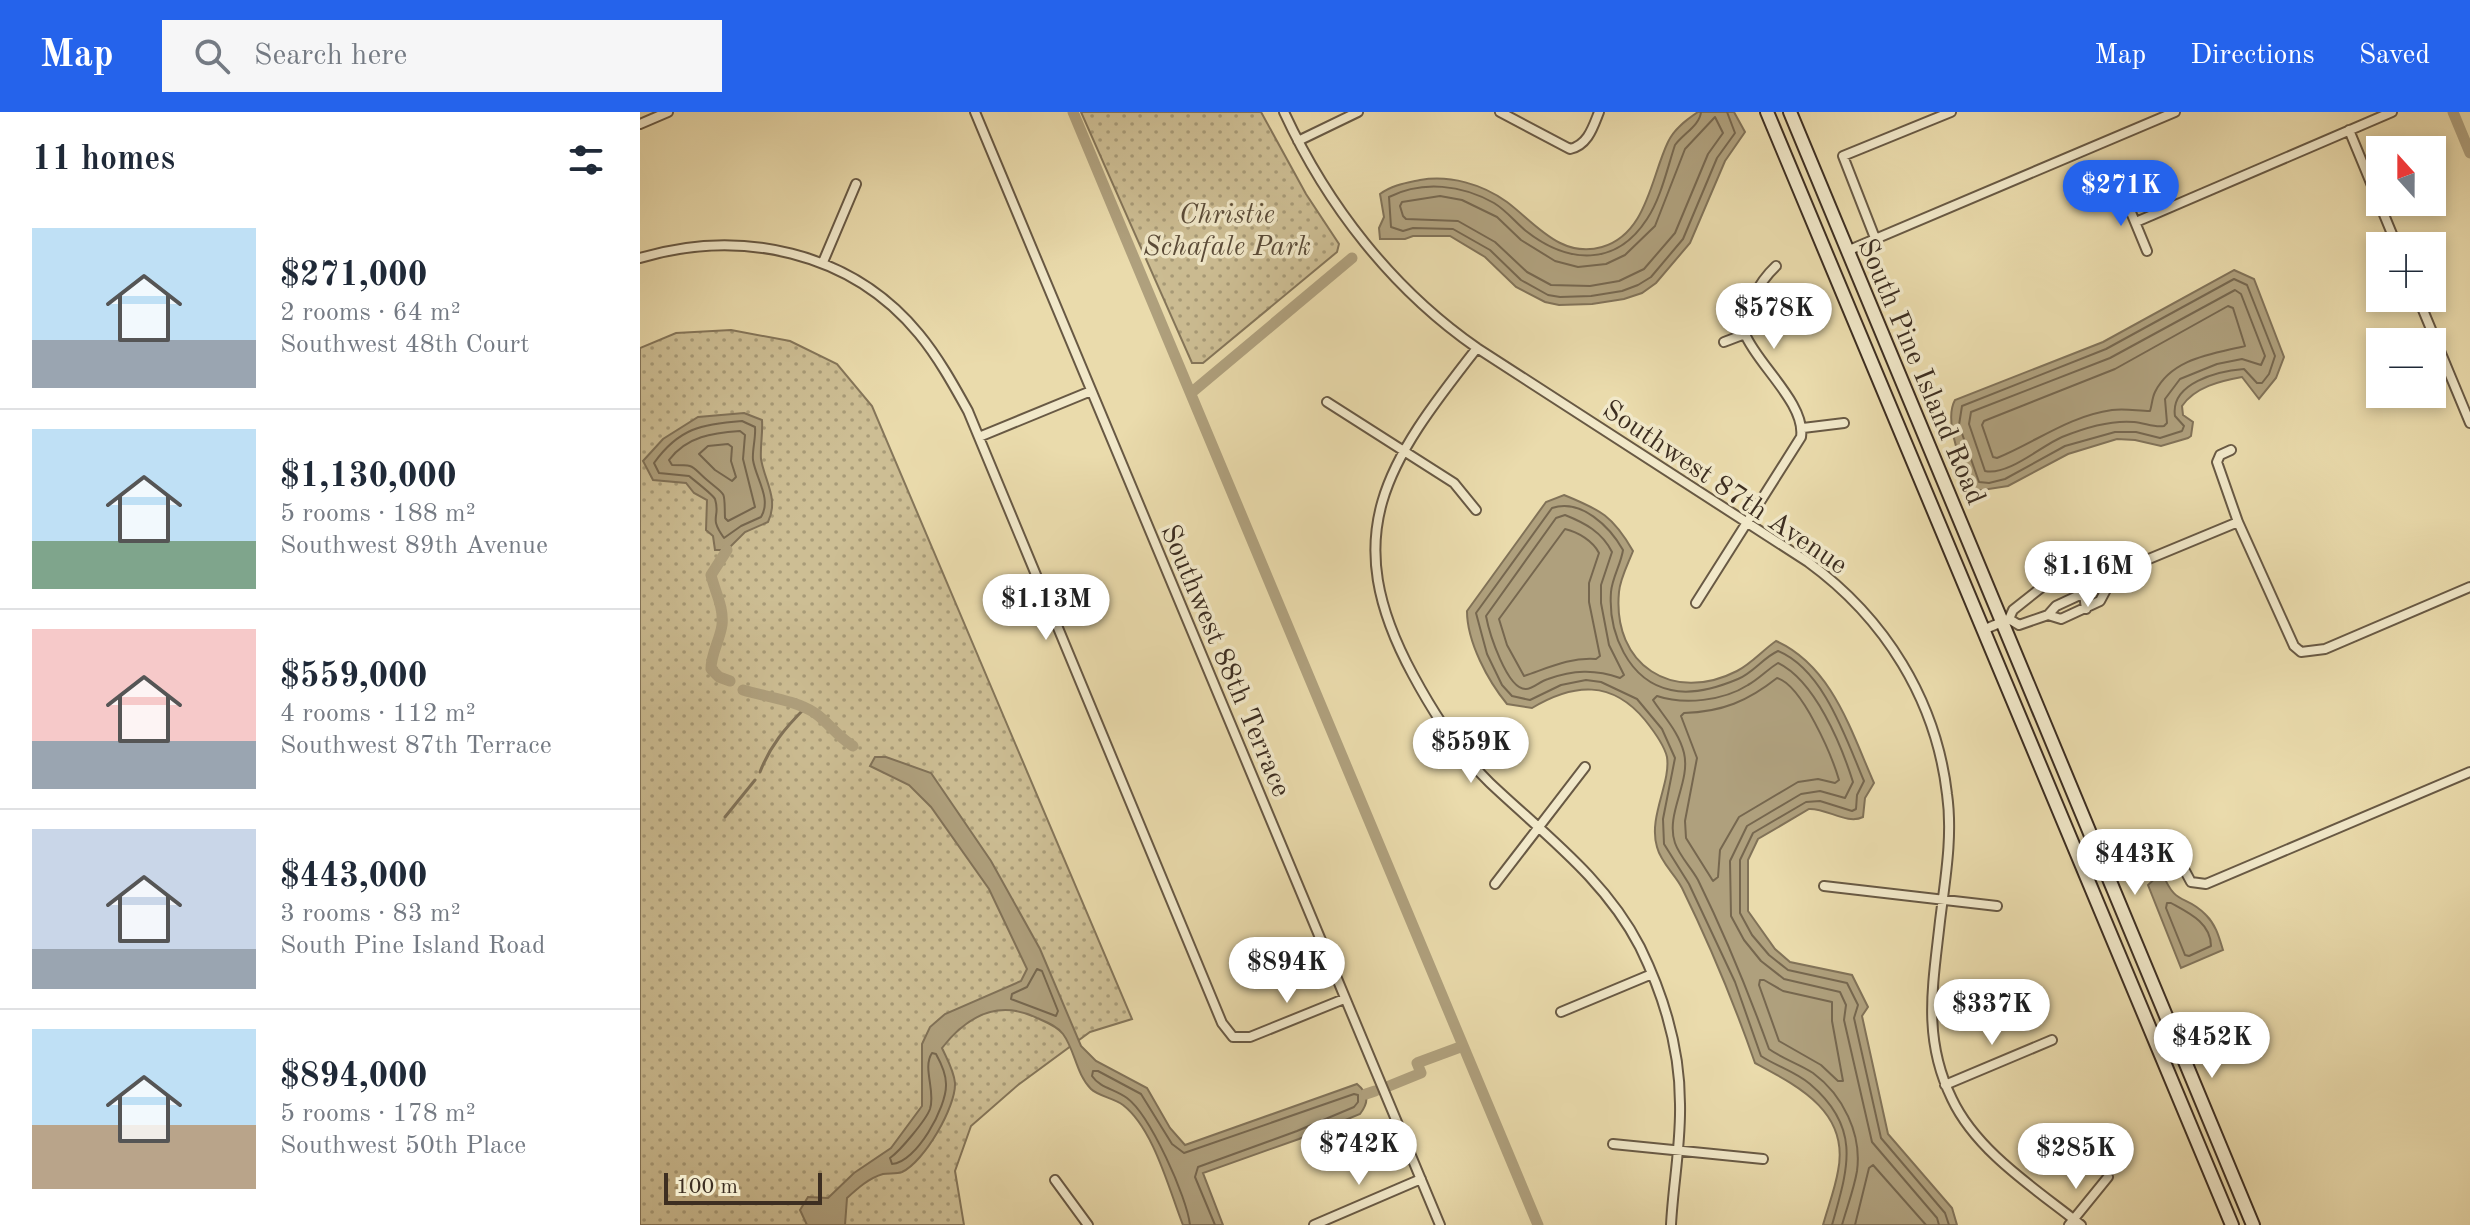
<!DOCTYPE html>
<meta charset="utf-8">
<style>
:root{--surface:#fff;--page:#f6f6f7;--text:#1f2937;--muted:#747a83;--line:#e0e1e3;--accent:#2563eb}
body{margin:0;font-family:"Old Standard TT",serif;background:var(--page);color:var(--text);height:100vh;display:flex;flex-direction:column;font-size:30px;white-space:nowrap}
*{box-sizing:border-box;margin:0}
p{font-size:26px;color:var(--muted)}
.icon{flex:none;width:44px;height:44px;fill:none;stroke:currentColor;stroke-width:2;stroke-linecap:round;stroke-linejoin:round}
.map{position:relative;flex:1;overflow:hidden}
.drawer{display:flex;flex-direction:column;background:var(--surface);width:640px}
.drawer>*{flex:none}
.needle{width:52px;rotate:339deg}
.controls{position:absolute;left:1726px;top:24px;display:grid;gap:16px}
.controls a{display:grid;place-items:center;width:80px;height:80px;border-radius:0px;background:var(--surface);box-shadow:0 4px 12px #0003;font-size:40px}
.scale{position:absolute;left:24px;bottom:20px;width:158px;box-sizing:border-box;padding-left:8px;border:4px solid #3d2e21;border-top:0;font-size:22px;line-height:28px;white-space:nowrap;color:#3d2e21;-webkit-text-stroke:6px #f1e8c9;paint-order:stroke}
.price{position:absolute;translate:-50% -68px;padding:0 18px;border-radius:28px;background:#fff;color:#222;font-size:26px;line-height:52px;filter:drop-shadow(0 2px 4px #0008)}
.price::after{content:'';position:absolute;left:50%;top:48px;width:24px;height:18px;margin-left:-12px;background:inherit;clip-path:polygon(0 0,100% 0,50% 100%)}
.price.current{background:var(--accent);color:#fff}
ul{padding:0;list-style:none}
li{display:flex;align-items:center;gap:24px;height:200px;padding:0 32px}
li+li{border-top:2px solid var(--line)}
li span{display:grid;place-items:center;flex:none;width:224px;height:160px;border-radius:0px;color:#555}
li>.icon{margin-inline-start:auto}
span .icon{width:96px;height:96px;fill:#fffc;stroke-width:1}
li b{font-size:34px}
h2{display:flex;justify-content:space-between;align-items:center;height:96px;padding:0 32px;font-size:34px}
header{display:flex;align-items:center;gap:48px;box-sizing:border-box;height:112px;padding:0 40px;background:var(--accent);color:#fff}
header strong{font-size:38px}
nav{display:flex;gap:44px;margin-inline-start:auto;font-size:28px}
.search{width:560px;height:72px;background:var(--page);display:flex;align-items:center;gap:20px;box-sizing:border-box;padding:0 28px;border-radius:0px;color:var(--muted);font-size:30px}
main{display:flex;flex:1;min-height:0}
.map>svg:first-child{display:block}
.green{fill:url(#green-dots);stroke:#85765a;stroke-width:2}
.water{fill:#afa07d;stroke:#817258;stroke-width:2}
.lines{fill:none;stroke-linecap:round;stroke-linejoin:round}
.shore{stroke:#76674f;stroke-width:2}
.stream{stroke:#817258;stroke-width:3}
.canal{stroke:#afa07d;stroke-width:11}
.minor-casing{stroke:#685944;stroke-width:12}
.secondary-casing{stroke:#3d2e21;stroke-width:16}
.minor{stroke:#f1e8c9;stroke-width:8}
.secondary{stroke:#f1e8c9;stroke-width:12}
.labels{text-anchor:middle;stroke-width:7;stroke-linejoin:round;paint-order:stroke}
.park-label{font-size:28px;font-style:italic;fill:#5a4b38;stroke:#f1e8c9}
.street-label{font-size:28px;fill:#3d2e21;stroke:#f1e8c9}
</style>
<header>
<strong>Map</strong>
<div class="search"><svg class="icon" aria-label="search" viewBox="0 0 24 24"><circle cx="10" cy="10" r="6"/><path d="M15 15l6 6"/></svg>Search here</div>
<nav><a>Map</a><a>Directions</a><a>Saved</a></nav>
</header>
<main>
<section class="drawer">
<h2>11 homes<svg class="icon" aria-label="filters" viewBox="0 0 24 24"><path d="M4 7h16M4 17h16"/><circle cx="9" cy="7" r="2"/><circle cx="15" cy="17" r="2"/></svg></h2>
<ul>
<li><span style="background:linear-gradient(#bfe0f5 70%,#9aa5b1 0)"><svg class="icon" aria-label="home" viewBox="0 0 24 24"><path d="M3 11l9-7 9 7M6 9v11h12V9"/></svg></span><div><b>$271,000</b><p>2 rooms · 64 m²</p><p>Southwest 48th Court</p></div></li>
<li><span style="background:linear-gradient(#bfe0f5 70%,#7fa58c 0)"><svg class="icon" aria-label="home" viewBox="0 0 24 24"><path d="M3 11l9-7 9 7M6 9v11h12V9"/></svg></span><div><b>$1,130,000</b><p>5 rooms · 188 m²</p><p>Southwest 89th Avenue</p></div></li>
<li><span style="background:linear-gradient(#f6c9c9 70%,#9aa5b1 0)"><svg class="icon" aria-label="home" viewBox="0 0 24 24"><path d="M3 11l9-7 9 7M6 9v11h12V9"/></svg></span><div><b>$559,000</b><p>4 rooms · 112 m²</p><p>Southwest 87th Terrace</p></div></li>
<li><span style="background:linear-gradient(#c9d6e8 75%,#9aa5b1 0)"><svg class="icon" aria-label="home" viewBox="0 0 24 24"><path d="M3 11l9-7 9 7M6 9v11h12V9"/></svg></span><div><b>$443,000</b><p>3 rooms · 83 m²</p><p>South Pine Island Road</p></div></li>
<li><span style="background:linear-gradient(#bfe0f5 60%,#b9a48a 0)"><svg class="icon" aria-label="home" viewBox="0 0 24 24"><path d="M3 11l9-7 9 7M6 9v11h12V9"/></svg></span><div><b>$894,000</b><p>5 rooms · 178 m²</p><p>Southwest 50th Place</p></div></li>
</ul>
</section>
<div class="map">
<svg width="1830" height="1113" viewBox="0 0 1830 1113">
<defs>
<pattern id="green-dots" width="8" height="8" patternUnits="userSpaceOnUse" patternTransform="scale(2)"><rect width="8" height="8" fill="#cdbe94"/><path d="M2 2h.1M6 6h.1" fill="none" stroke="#a89b78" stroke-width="1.8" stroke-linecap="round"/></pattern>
</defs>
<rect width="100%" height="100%" fill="#eadbac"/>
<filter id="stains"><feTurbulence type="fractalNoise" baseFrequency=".0025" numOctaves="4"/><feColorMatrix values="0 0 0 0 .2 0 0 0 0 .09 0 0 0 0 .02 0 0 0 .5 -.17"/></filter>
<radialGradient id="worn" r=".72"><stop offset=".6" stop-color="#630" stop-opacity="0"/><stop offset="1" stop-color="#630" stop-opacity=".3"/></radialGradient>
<path class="green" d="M 441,0 L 621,0 L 666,82 L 699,132 L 697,140 L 563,251 L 552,251 Z
M 91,218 L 150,229 L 197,252 L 232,294 L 492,907 L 450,920 L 378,973 L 331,1014 L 315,1059 L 324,1113 L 0,1113 L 0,236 L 36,221 Z"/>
<path class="water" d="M 1058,0 L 1094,0 L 1105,20 L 1085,49 L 1050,131 L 1016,171 L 1002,181 L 984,187 L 952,192 L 919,193 L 905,190 L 876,175 L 845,145 L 810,124 L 773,124 L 765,127 L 740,127 L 739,116 L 744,105 L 740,82 C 752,73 766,71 780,68 C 810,63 842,72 867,90 C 895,111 921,147 962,135 C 1007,122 1011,65 1028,30 C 1034,17 1046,8 1058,0 Z
M 1594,158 L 1614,167 L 1644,245 L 1636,266 L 1619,287 L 1602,265 C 1580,269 1555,275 1542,294 L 1543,303 L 1553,310 L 1551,324 L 1548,326 L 1521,334 L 1495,328 L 1477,327 L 1428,342 L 1368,374 L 1336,379 C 1323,361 1303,309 1315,288 L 1463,230 Z
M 104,301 L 122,308 C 123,321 120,335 121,347 C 125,370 139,387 128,410 L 105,420 L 87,438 L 75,438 L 73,424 L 66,418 L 67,388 L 54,381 L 46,371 L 13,368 L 3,349 L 23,327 L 58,305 Z
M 924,383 C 961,398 973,404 993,439 C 988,452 980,467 979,480 C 972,553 1033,592 1097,559 C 1111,552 1123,538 1136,529 C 1192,554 1211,619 1234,671 L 1225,686 L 1223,705 C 1207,713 1187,696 1169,697 L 1118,727 L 1108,748 L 1108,799 L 1135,837 L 1150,850 L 1212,863 L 1228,895 L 1222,904 L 1248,1022 L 1312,1096 L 1317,1113 L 1183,1113 C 1188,1095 1195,1077 1198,1059 C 1210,1000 1158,974 1115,951 C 1094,891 1070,833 1042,776 C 1035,762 1021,751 1017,735 C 1008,705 1031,671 1027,645 C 1024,632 1013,618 1005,608 C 972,568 934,571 892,596 L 867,592 C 848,569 827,530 827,499 L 906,390 Z
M 235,645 L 246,645 L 291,661 L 351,749 L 400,837 L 441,934 L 456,949 L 507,976 L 530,1016 L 545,1033 L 717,972 C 729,982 729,990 720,1002 L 659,1027 L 563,1061 L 583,1113 L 543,1113 C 529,1078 514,1017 483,993 C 474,986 458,984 451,977 C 436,962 435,938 423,922 C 417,914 406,910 397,906 C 358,887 327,904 302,936 C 307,947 314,959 315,971 C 316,995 284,1050 262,1060 C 257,1062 249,1061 243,1062 C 229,1066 218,1076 207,1086 L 205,1113 L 167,1113 L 160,1098 L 168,1085 L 188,1086 L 214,1061 L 251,1036 L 282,994 L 282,932 L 290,915 L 305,902 L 381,869 L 387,857 L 349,777 L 291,695 L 269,673 L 230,654 Z
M 1522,760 C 1536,796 1545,781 1566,803 C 1576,813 1579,825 1583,838 L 1541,856 L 1508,773 Z"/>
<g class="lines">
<path class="shore" d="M 1061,0 C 1060,13 1043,22 1035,33 C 1027,57 1021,86 1007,107 C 976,155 928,152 886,119 C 875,110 867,99 854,91 C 822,73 783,68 749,85 L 751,115 L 763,119 L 773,116 L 813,117 L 850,138 L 881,168 L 908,183 L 920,185 L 951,184 L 982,179 L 998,173 L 1011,165 L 1043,127 L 1077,46 L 1095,21 L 1087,0
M 1075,5 L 1083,21 L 1068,42 L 1035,121 L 1004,157 L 979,169 L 950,174 L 911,173 L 887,160 L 855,130 L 818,109 L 766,107 L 763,104 L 760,94 L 762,90 L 800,84 L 822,88 L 857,105 L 881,128 L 915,149 L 938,155 L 966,152 L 985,143 L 1015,114 L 1045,37 Z
M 1594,167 L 1607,173 L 1635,244 L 1629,262 L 1622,271 L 1617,271 L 1604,257 C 1578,259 1530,271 1535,304 L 1544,314 L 1542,319 L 1520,326 L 1496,320 L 1475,320 L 1425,334 L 1365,367 L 1349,371 L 1339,370 L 1319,313 L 1322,294 L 1466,237 Z
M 1595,178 L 1601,182 L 1625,244 L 1621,253 L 1602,247 L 1577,252 L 1540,267 L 1525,287 L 1527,311 L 1524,314 C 1515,316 1505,311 1494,310 C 1471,308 1444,316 1422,325 C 1401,334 1368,364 1345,359 L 1329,312 L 1331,300 L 1470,246 Z
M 1588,194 L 1593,196 L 1605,234 C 1573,242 1532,246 1515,280 C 1512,286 1512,293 1510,299 C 1498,299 1485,296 1472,298 C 1429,304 1396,330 1357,346 L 1353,345 L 1342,313 L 1344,309 L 1475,257 Z
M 102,309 L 115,315 C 116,326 112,338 113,348 C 116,367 132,387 121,405 L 101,414 L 84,426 C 68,404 81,406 75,387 C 73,383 54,368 49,364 L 19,361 L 14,351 C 39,316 62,312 102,309 Z
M 100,319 L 105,323 L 103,347 L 115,395 L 88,409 L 85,406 C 84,377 87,385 67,368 C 50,353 56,353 32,353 L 29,348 C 47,324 73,321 100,319 Z
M 88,332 L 92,335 L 91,349 L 96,365 L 92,369 L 75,358 L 59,342 L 68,334 Z
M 925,403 C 945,411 962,420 972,440 L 961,473 L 961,491 L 969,533 L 984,563 L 980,566 C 955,557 933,558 908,567 C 900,569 893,577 886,577 C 867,578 849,520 846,504 L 916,406 Z
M 925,417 C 938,420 953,429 959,441 L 949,471 L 949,490 L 960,544 L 956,547 C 930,545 908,556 884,564 L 867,533 L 859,507 Z
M 1137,566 C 1162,573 1192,644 1199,668 L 1195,671 L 1178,667 L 1158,670 L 1099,705 L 1080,738 L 1078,765 L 1073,769 L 1046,726 L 1045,709 L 1057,646 L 1041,604 L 1044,601 C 1082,600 1108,589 1137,566 Z
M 1527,791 L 1531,791 C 1549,801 1571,811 1571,834 L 1549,844 L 1545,843 L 1526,796 Z
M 397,857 L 402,859 L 418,899 L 416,904 L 371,887 L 372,882 L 387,875 Z
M 1120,868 L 1124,868 L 1143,879 L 1192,890 L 1192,909 L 1203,969 L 1198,969 L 1181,953 L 1139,929 L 1119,873 Z
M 292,941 L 296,942 C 301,951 306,962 306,972 C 307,995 276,1051 252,1052 L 250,1046 C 260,1039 286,1008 290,997 C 296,979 282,956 292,941 Z
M 550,1113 C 547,1085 510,1003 487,986 C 475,977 460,976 452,964 L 453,959 L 458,959 L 501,982 L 532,1032 L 544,1041 L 714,982 L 718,983 L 718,990 L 714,995 L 657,1019 L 558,1055 L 555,1065 L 575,1113
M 1192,1113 C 1208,1056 1222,1016 1170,972 C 1156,960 1136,954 1121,944 L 1095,870 L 1049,772 L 1024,732 L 1023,707 L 1035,646 L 1022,617 L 997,587 L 961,570 L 946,568 L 921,573 L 890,588 L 872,584 L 862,573 L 847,542 L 836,501 L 912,396 C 941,386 970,415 983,438 C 981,452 972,466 971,480 C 968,520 988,569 1031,578 C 1052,583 1079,575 1098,567 C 1113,561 1124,545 1138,539 C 1184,558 1206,627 1224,669 L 1217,683 L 1216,697 L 1212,699 L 1180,689 L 1166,690 L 1113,721 L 1100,748 L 1100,801 L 1112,823 L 1129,843 L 1148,858 L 1207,871 L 1218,893 L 1214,906 L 1241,1026 L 1305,1101 L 1309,1113
M 1202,1113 C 1207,1095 1214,1077 1217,1059 C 1222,1022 1203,983 1173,961 C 1159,952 1143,947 1129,937 C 1108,879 1085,823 1058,768 C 1051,755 1040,745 1035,731 C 1025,702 1051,670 1044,641 C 1039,620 1024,605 1013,588 L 1017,584 C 1044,593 1083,589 1108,573 C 1119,567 1128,557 1138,551 C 1175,569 1201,632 1213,670 L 1205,686 L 1180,679 L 1161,682 L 1107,714 L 1090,749 L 1091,804 L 1104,828 L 1121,849 L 1144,867 L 1200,880 L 1206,893 L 1204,908 L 1232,1030 L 1297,1106 L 1299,1113
M 1215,1113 L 1229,1056 L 1233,1053 L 1286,1113"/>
<path class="stream" d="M 120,660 C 130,634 145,616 165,596
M 85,705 L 115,668"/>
<path class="canal" d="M 433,0 L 898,1113
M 1813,0 L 1830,41
M 551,281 L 712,146
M 87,438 L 71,463 C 75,480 84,495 82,513 C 80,528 71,541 71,557 L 79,565 L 90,569
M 103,578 C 126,585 155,588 175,601 C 189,611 198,625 213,634
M 749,974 L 781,961 L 777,951 L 823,934
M 726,982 L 735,979"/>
<g class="minor-casing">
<path id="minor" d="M 335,0 L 800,1113
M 644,0 C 687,93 752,177 837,236 L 1168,450 C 1245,506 1296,588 1307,682 C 1313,724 1305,768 1300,809 C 1293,873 1282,926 1312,987 C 1337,1040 1396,1077 1441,1113
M 860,0 L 930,37 C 948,33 953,15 959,0
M 0,12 L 28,0
M 1709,18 L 1757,134
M 658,29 L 718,0
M 1483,81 L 1507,139
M 1496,110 L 1752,0
M 1235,126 L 1203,44 L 1311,0
M 1207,139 L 1535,0
M 0,146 C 100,116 211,139 279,222 C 298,245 313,272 328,299 L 582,911 L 593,925 L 610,925 L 704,887
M 183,150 L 216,72
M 1778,186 L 1830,311
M 1084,230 L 1105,222
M 837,236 C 747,351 696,421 773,563 C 794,602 818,640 850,671 C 905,723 965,767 1000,835 C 1024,884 1040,938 1040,992 C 1041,1033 1033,1073 1031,1113
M 687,290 L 814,371 L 836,398
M 1163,316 L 1204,311
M 339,325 L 451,279
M 1591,338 L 1580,343 L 1577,350 L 1598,410 L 1654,534 L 1661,540 L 1685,537 L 1830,475
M 1441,459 L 1446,497
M 1056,491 L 1161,325 C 1166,292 1117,252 1105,222 C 1105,196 1118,171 1136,154
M 1408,503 L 1416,494 L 1472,468
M 1369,507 L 1379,513 L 1408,503 L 1421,507 L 1460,489 L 1475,461
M 1343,518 L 1369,507 L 1373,498 L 1421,460 L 1464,458 L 1475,461 L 1598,410
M 1460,749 L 1521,727 L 1531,733 L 1551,770 L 1566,772 L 1830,660
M 855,772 L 945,655
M 1184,774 L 1357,794
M 921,900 L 1012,862
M 1305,973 L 1412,928
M 973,1032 L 1123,1047
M 415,1068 L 448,1113
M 674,1113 L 781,1067
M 1429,1113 L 1468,1065"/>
</g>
<g class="secondary-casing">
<path id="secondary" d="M 1127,0 L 1592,1113
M 1150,0 L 1613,1113"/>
</g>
<use href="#minor" class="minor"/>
<use href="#secondary" class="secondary"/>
</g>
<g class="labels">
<g class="park-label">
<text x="587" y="111">Christie<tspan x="587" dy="32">Schafale Park</tspan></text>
</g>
<g class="street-label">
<text transform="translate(1283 259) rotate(67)" y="10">South Pine Island Road</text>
<text transform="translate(1086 374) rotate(34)" y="10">Southwest 87th Avenue</text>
<text transform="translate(587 548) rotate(67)" y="10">Southwest 88th Terrace</text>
</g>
</g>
<rect width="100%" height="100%" filter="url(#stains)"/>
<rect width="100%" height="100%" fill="url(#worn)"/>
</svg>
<div class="controls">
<a><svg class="needle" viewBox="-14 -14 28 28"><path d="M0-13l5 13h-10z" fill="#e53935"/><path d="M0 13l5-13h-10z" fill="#747a83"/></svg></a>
<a>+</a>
<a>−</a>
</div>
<div class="scale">100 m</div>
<b class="price current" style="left:1481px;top:116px">$271K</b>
<b class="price" style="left:1134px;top:239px">$578K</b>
<b class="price" style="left:1448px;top:497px">$1.16M</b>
<b class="price" style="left:406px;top:530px">$1.13M</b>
<b class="price" style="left:831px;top:673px">$559K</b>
<b class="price" style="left:1495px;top:785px">$443K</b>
<b class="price" style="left:647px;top:893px">$894K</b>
<b class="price" style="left:1352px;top:935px">$337K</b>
<b class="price" style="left:1572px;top:968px">$452K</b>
<b class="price" style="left:719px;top:1075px">$742K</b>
<b class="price" style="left:1436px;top:1079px">$285K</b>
</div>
</main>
